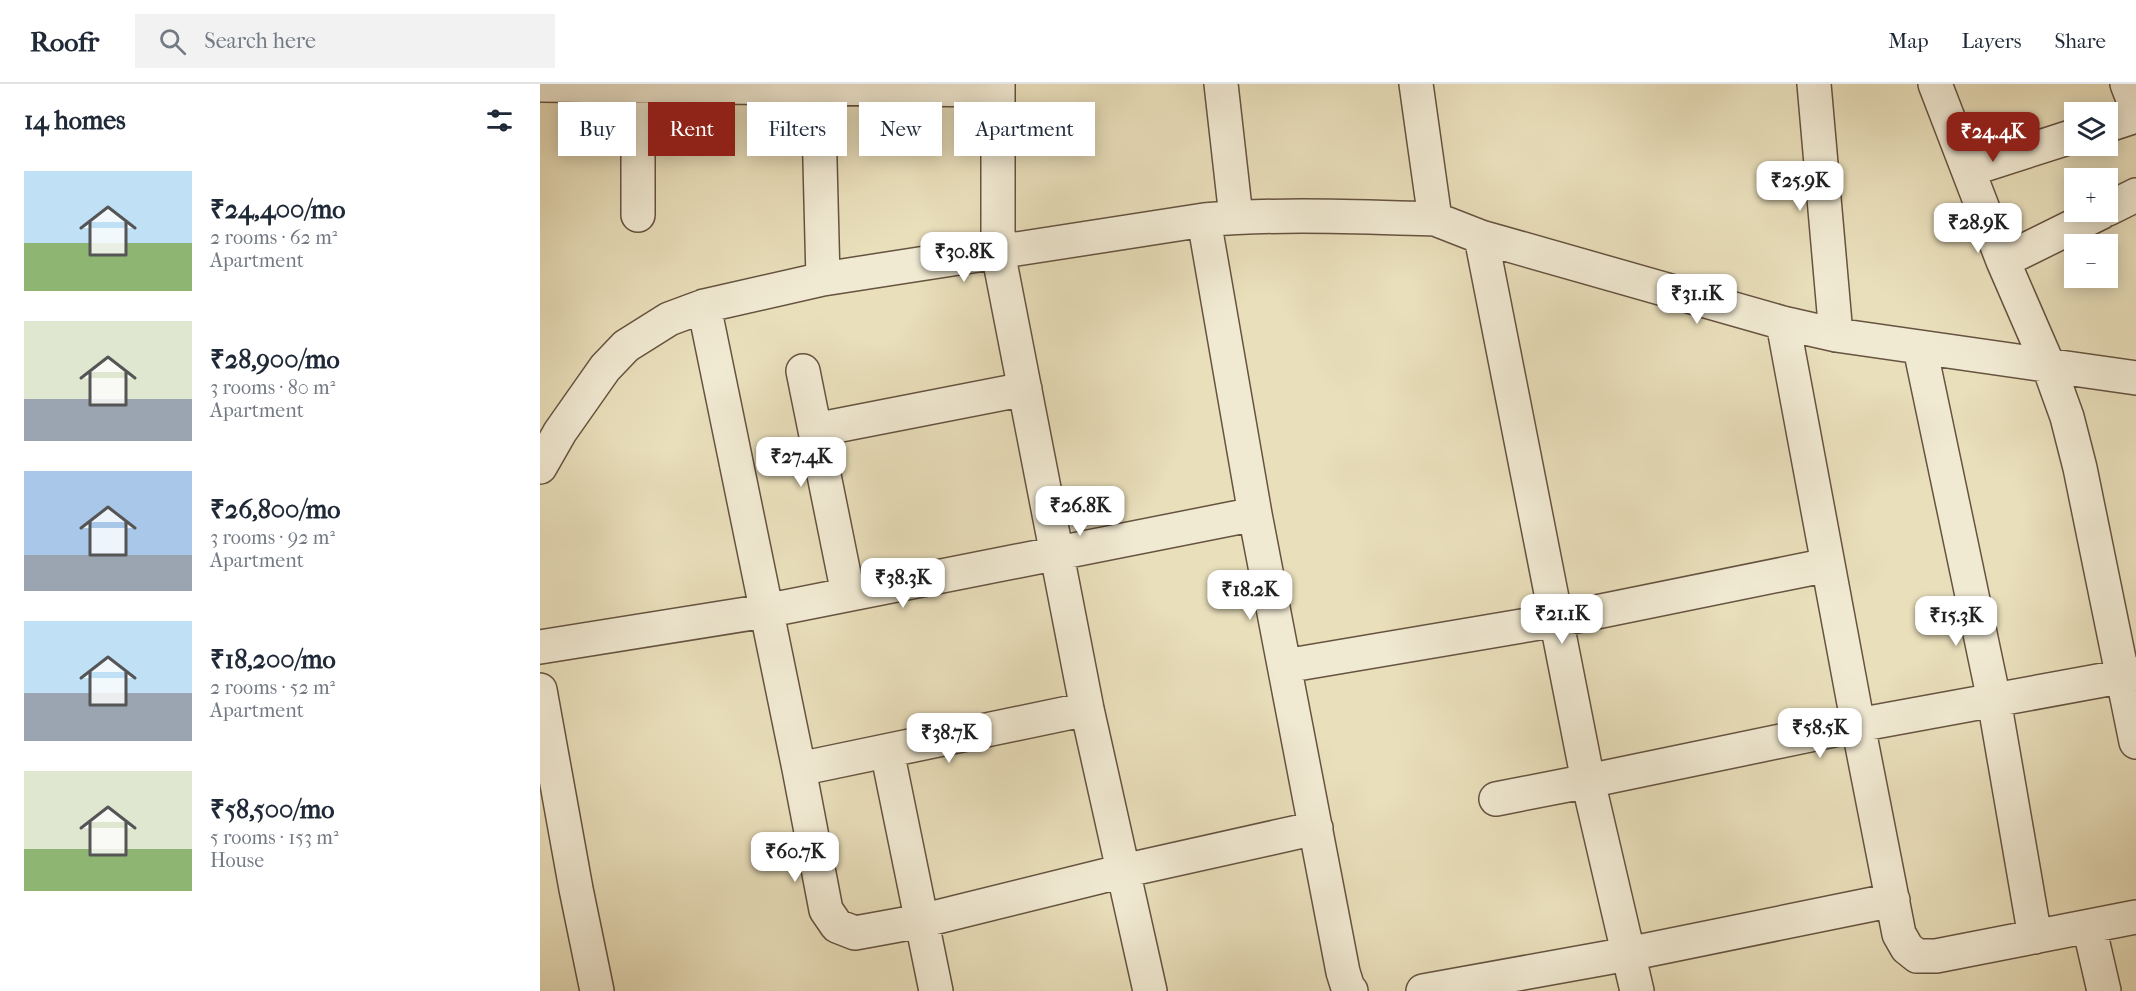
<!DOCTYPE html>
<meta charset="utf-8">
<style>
:root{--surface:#fff;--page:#f2f2f3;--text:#1f2937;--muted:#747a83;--line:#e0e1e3;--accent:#8f2418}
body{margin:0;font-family:"IM FELL French Canon",serif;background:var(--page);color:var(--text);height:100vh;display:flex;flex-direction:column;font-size:22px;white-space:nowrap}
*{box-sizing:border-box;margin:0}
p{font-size:20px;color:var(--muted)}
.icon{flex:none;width:33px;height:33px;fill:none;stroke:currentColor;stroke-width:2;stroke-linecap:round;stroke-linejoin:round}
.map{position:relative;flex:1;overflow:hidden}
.sheet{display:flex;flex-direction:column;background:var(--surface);width:540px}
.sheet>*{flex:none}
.top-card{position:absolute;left:18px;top:18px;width:570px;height:54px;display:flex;gap:12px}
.tools{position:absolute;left:1524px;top:18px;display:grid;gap:12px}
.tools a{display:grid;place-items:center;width:54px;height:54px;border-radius:0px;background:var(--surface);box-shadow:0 3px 15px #0003;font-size:30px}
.price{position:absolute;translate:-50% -51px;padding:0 14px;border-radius:12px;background:#fff;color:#222;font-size:20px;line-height:39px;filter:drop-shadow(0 2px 3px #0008)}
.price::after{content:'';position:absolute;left:50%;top:36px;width:18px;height:14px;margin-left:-9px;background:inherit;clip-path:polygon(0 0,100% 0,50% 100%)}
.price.active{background:var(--accent);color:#fff}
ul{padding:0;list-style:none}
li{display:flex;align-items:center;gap:18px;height:150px;padding:0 24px}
li span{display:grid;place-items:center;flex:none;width:168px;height:120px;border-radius:0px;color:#555}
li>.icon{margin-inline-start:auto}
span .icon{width:72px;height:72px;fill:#fffc;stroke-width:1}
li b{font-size:26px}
h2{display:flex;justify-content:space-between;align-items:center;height:72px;padding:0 24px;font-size:26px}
.chip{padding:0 21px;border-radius:0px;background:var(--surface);box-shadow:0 3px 15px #0003;font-size:21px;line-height:54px}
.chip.active{background:var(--accent);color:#fff}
header{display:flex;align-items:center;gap:36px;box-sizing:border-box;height:84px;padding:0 30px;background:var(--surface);border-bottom:2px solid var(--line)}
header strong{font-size:28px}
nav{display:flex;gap:33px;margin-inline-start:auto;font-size:21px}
.search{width:420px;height:54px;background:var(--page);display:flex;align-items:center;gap:15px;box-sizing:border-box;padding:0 21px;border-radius:0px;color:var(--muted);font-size:22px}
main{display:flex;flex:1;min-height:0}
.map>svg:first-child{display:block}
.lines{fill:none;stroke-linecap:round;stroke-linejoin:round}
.minor-casing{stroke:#665340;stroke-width:36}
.minor{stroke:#f1ead3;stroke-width:33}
</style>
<header>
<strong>Roofr</strong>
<div class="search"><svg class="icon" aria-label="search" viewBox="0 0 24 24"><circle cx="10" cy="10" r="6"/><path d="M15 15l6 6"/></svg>Search here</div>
<nav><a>Map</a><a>Layers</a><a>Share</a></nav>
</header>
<main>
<section class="sheet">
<h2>14 homes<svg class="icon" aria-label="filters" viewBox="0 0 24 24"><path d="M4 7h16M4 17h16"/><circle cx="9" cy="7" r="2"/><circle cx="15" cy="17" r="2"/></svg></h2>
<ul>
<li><span style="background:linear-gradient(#bfe0f5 60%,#8fb573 0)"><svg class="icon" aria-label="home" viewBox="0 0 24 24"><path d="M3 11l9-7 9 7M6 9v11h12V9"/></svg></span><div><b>₹24,400/mo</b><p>2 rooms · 62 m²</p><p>Apartment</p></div></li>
<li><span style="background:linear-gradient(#dfe7d0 65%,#9aa5b1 0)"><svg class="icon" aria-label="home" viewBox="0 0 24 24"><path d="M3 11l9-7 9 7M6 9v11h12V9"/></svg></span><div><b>₹28,900/mo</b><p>3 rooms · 80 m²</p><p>Apartment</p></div></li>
<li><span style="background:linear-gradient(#a9c7e8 70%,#9aa5b1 0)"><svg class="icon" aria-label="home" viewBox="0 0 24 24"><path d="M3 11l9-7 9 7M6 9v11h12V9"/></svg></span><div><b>₹26,800/mo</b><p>3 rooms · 92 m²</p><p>Apartment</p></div></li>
<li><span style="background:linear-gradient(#bfe0f5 60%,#9aa5b1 0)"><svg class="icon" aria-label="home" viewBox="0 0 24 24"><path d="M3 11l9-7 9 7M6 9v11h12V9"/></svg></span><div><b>₹18,200/mo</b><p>2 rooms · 52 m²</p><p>Apartment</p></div></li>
<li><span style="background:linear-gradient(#dfe7d0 65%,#8fb573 0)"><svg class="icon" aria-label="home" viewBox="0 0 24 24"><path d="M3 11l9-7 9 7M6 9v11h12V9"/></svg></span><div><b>₹58,500/mo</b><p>5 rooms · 153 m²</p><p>House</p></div></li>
</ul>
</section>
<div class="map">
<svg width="1596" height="907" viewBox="0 0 1596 907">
<rect width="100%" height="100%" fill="#e9dfbb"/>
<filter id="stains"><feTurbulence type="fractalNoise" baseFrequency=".00333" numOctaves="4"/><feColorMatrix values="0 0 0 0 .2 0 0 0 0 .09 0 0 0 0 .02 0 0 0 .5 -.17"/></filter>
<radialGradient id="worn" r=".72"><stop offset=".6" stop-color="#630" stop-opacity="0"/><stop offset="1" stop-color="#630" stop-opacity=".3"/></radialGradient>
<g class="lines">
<g class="minor-casing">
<path id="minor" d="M 98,0 L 98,131
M 278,0 L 283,195
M 458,0 L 458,168 L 547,625 L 610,907
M 681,0 L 696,133
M 876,0 L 895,135 L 941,153 L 1243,239 L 1296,251 L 1596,294
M 1274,0 L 1296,251
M 1395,0 L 1463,177
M 1587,0 L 1596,23
M 0,1 L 458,6
M 1568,41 L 1596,32
M 1428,86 L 1534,52
M 1568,125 L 1596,111
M 1562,128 L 1463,177 L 1509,283 L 1527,333 L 1540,384 L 1596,658
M 664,136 L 715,430 L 803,888 L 808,904 L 811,907
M 941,153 L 1048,697 L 1097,907
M 164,222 L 259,685 L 286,826 L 297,842 L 315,849 L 381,837 L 583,787 L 776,744
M 1243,239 L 1318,641 L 1359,850 L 1367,864 L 1377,872 L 1396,872 L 1596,833
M 1380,264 L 1454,616 L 1495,853
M 263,287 L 308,510
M 275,346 L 485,305
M 0,383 L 20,348 L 65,284 L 86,262 L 129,235 L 164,222 L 283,195 L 664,136 C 741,129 818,133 895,135
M 0,563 L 225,527 L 715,430
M 745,582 L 1017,536 L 1288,481
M 0,606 L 36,805 L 57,907
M 347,667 L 396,907
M 259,685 L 547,625
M 956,715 L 1048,697 L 1318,641 L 1596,590
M 1549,842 L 1564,907
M 883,907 L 1088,870 L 1353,816"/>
</g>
<use href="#minor" class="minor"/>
</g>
<rect width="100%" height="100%" filter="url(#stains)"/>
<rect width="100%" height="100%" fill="url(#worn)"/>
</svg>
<div class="tools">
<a><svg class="icon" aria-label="layers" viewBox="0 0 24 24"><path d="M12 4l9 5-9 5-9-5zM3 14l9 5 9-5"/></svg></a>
<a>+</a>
<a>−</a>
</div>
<b class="price active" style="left:1453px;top:79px">₹24.4K</b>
<b class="price" style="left:1260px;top:128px">₹25.9K</b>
<b class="price" style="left:1438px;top:170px">₹28.9K</b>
<b class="price" style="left:424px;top:199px">₹30.8K</b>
<b class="price" style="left:1157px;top:241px">₹31.1K</b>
<b class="price" style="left:261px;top:404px">₹27.4K</b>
<b class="price" style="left:540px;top:453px">₹26.8K</b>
<b class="price" style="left:363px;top:525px">₹38.3K</b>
<b class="price" style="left:710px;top:537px">₹18.2K</b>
<b class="price" style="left:1022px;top:561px">₹21.1K</b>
<b class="price" style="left:1416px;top:563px">₹15.3K</b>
<b class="price" style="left:1280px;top:675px">₹58.5K</b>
<b class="price" style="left:409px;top:680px">₹38.7K</b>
<b class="price" style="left:255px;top:799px">₹60.7K</b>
<div class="top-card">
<a class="chip">Buy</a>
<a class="chip active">Rent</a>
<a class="chip">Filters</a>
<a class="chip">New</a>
<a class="chip">Apartment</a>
</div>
</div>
</main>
